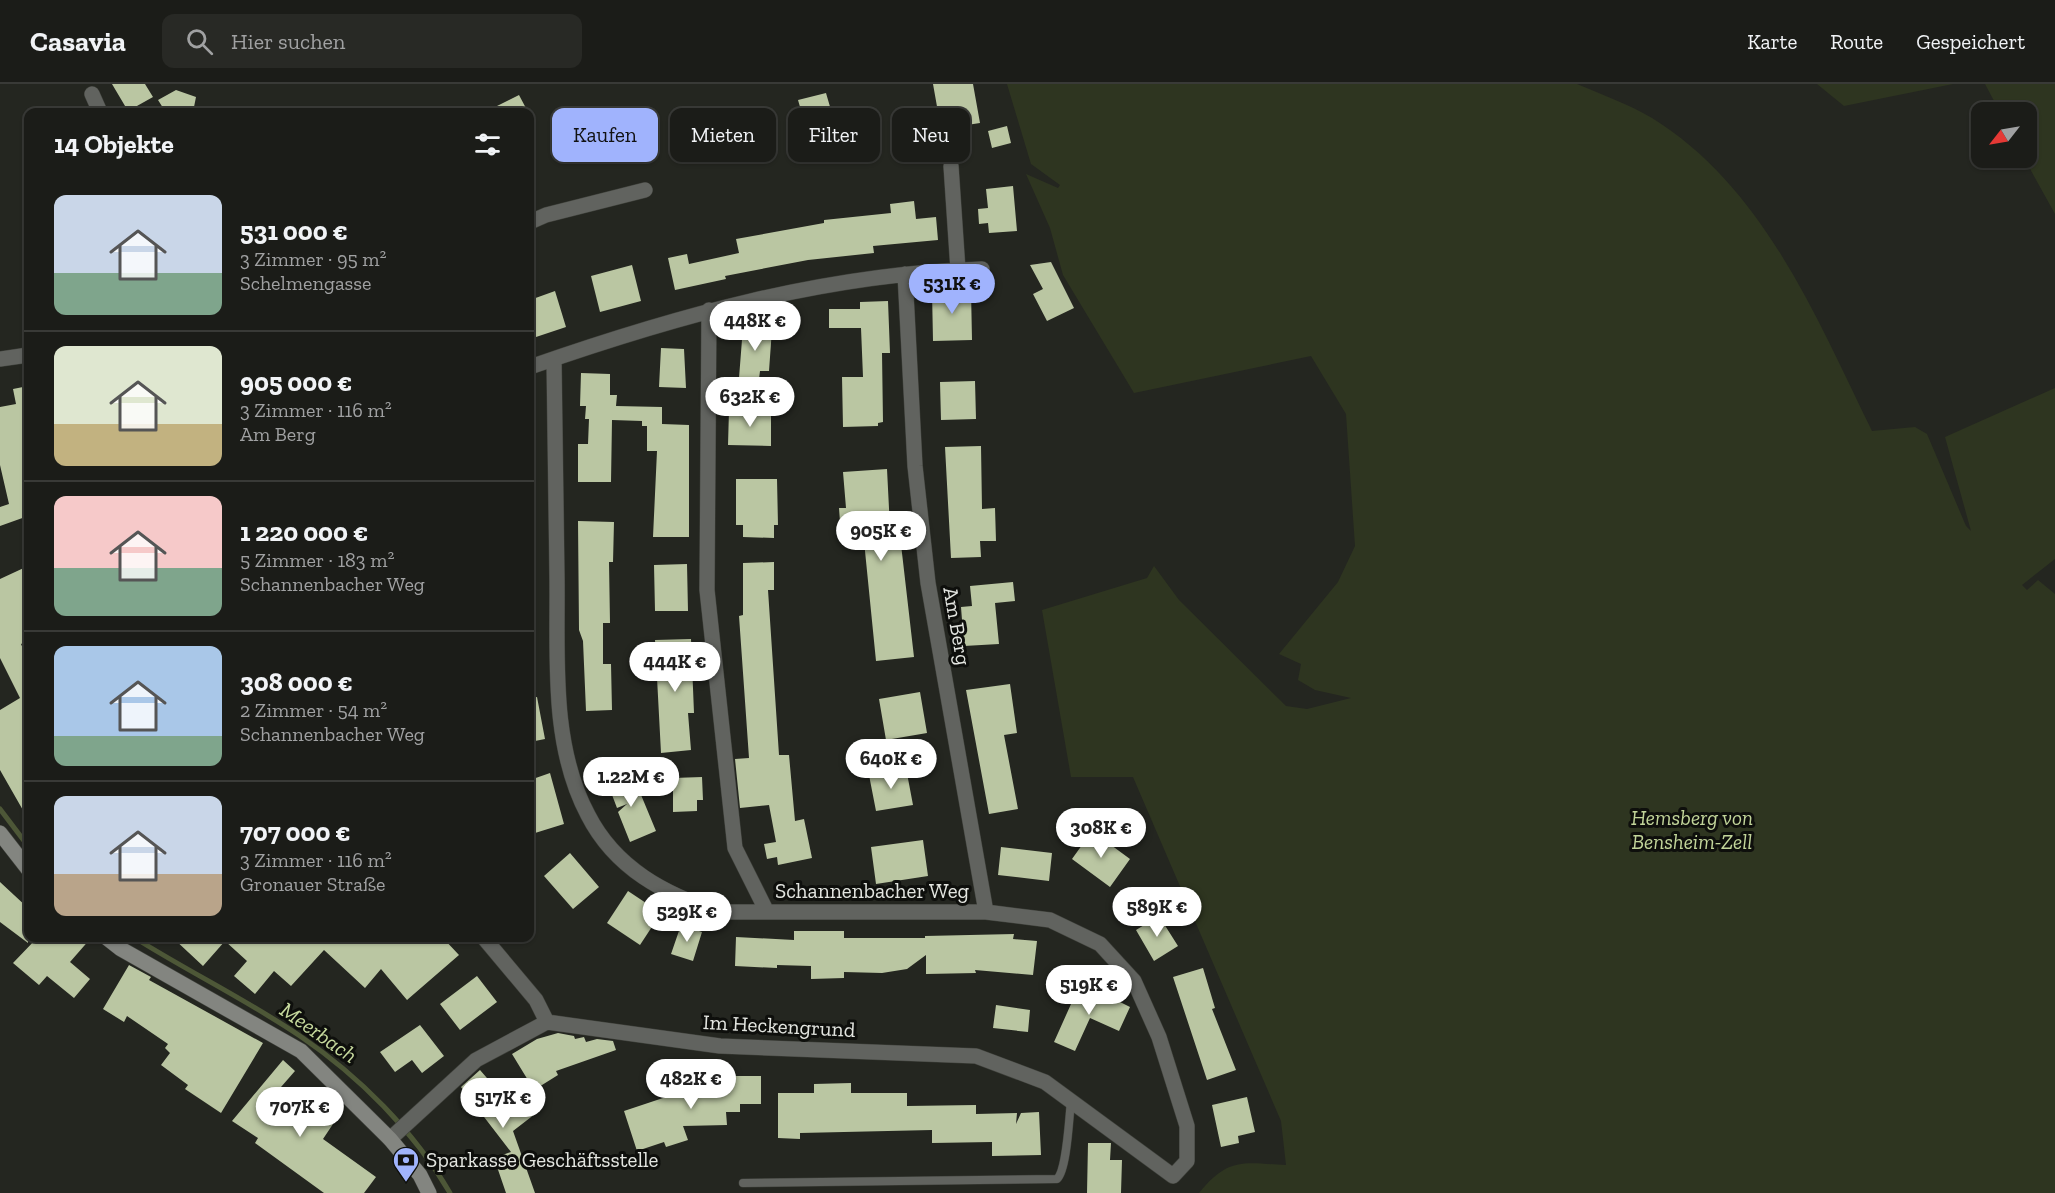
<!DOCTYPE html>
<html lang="de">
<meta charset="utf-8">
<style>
:root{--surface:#1b1c18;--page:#282925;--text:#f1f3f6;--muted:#a0a1a2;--line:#393a37;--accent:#a0b3fd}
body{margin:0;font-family:"Zilla Slab",serif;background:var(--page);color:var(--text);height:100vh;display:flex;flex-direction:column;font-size:22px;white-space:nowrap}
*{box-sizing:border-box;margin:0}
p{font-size:20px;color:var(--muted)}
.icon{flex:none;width:33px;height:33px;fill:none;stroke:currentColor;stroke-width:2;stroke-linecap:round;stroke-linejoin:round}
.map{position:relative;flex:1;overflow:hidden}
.side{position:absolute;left:24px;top:24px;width:510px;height:834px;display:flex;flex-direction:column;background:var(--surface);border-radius:12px;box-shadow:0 2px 4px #0004,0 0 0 2px var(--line)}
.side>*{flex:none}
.hud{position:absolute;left:552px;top:24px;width:570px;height:54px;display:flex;gap:12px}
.needle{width:39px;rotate:239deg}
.fabs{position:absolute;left:1971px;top:18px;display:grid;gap:12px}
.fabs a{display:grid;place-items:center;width:66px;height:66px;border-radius:12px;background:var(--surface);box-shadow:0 2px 4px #0004,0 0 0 2px var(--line);font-size:30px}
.price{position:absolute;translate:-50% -51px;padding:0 14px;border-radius:21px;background:#fff;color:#222;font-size:20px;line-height:39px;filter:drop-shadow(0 2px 3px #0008)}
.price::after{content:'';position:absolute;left:50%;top:36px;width:18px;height:14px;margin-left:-9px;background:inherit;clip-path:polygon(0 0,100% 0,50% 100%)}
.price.on{background:var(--accent);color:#111}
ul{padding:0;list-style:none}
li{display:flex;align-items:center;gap:18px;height:150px;padding:0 30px}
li+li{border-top:2px solid var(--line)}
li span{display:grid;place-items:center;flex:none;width:168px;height:120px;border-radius:12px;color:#555}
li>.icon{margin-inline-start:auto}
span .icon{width:72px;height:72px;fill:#fffc;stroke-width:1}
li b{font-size:26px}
h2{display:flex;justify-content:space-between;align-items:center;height:72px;padding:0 30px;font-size:26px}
.tag{padding:0 21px;border-radius:12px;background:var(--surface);box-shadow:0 2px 4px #0004,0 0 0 2px var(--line);font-size:21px;line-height:54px}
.tag.on{background:var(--accent);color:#111}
header{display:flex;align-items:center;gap:36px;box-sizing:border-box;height:84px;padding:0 30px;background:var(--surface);border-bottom:2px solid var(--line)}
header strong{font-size:28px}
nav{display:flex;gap:33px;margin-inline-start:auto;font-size:21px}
.search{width:420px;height:54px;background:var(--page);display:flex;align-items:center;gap:15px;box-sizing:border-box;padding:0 21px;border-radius:12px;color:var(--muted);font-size:22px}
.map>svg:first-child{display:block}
.green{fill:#2e3520}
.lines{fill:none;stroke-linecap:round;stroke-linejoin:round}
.stream{stroke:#4d5737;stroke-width:5}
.building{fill:#bac6a2}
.lane-casing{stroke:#3f413b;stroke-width:9}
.street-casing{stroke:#3f413b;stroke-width:16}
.secondary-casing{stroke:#3f413b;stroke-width:16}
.lane{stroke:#61635f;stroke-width:8}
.street{stroke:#61635f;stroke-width:15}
.secondary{stroke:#838580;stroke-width:15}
.labels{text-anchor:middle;stroke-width:6;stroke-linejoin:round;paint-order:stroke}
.street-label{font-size:21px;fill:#e3e5e0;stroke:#0e0f0c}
.park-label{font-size:21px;font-style:italic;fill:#c2d59a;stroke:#0e0f0c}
.poi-label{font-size:21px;fill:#e3e5e0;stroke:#0e0f0c;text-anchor:start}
.water-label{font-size:22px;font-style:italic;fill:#c6d99d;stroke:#0e0f0c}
</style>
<header>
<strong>Casavia</strong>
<div class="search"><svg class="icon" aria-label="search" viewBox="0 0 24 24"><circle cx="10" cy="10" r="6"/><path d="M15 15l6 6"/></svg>Hier suchen</div>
<nav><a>Karte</a><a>Route</a><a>Gespeichert</a></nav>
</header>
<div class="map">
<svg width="2055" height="1109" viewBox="0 0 2055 1109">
<rect width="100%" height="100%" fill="#242620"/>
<path class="green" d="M 1007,0 L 1577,0 C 1603,11 1628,20 1652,34 C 1764,103 1817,235 1872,347 L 1915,343 L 1927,350 L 1966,442 L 1971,447 L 1945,353 L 2055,304 L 2055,475 L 2022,501 L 2027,506 L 2038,496 L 2055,510 L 2055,1109 L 1199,1109 C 1229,1072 1244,1079 1286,1081 L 1281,1037 L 1133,693 L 1071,693 L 1042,526 L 1147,494 L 1154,482 L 1179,516 L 1286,622 L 1307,625 L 1351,614 L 1315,606 L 1298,596 L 1301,580 L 1279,570 L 1338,498 L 1355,462 L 1346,330 L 1311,272 L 1134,309 L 1063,191 L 1050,144 L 1026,90 L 1058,104 L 1060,101 L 1031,80 Z
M 1817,0 L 1953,0 L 1844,22 Z
M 1985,0 L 2055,0 L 2055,130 L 2024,74 L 2026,74 L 2026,28 L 2000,28 Z"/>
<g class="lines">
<path class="stream" d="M 0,725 L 28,762
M 135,854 C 189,888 247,916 300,952 C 359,992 414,1047 450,1109"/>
</g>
<path class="building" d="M 112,0 L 145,0 L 153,13 L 128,27 Z
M 933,0 L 973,0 L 980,39 L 941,45 Z
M 176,6 L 196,13 L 193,28 L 165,27 L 158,16 Z
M 826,9 L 833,33 L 857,26 L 866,56 L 814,71 L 798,16 Z
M 519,11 L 528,28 L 485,28 Z
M 604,31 L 620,45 L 597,72 L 581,58 Z
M 1007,42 L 1011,59 L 992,64 L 988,47 Z
M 1013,102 L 1017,147 L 989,149 L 988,139 L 979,140 L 978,125 L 988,124 L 986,105 Z
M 914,117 L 916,135 L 936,133 L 938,156 L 873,162 L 874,169 L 808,176 L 725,192 L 726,195 L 675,206 L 668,174 L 687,170 L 689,180 L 739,169 L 736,155 L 824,139 L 824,136 L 891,129 L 890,120 Z
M 1051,178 L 1074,224 L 1047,237 L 1033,210 L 1043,205 L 1030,181 Z
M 632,181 L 641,217 L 600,228 L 591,192 Z
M 971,206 L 972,256 L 933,257 L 932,207 Z
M 555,207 L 566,243 L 530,255 L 530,216 Z
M 888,217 L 890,269 L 882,269 L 883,338 L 878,339 L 878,342 L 843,343 L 842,293 L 863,293 L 861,244 L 829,244 L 829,225 L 860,225 L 860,218 Z
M 743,243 L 772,245 L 769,287 L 760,287 L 759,295 L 739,294 Z
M 661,264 L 684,265 L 686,304 L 659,303 Z
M 581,289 L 610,290 L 610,311 L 617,311 L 616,322 L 662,323 L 662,340 L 689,341 L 689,453 L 653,453 L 657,367 L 647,367 L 647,342 L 642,342 L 642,337 L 612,336 L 611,398 L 578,398 L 578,360 L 588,360 L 589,335 L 585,335 L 586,322 L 580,322 Z
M 975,297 L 976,335 L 941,336 L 940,298 Z
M 28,302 L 28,432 L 0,442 L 0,423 L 9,420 L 0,381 L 0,323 L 16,320 L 13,305 Z
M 729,326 L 771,327 L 771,362 L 728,361 Z
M 981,362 L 982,425 L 995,424 L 996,457 L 980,457 L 981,473 L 951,474 L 945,363 Z
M 887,385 L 890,444 L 899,443 L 914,573 L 876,577 L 862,437 L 840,438 L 839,424 L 846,424 L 843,388 Z
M 736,395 L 777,395 L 778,441 L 774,441 L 774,454 L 743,453 L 743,441 L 736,441 Z
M 578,437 L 614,438 L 613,478 L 609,478 L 610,539 L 603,539 L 603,580 L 611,580 L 612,626 L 586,627 L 583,557 L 579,546 Z
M 774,478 L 774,506 L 768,506 L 779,671 L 789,671 L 795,737 L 804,735 L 812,774 L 778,781 L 777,773 L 767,775 L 764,760 L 776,758 L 769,721 L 740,724 L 735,675 L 749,674 L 739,532 L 743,531 L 743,479 Z
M 687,480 L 688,527 L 655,527 L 654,481 Z
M 28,482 L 28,557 L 21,560 L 28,576 L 28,735 L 0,686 L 0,626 L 20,614 L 0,574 L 0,495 Z
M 1013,498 L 1015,517 L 995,519 L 999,560 L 964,562 L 961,523 L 972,522 L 970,502 Z
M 691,555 L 694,629 L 688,629 L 691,666 L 661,669 L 655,556 Z
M 1010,600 L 1017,649 L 1004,651 L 1018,725 L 989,730 L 966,606 Z
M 920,608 L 927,649 L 886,656 L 879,615 Z
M 537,613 L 545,655 L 530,658 L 530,614 Z
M 906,684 L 913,721 L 876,727 L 869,691 Z
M 550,689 L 564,740 L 535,749 L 530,733 L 530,696 Z
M 702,693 L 703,716 L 697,716 L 697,727 L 673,728 L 673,694 Z
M 634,694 L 656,747 L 630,758 L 618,728 L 627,720 L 617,724 L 606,695 Z
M 1092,747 L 1130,775 L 1110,803 L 1072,775 Z
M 923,756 L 928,792 L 876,800 L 871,763 Z
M 1001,763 L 1052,769 L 1049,797 L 998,791 Z
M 570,769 L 599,803 L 573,825 L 544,792 Z
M 0,798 L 28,824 L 28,859 L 0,838 Z
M 628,807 L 661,829 L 640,861 L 607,839 Z
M 1159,832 L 1178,862 L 1154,877 L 1136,846 Z
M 681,841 L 702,848 L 693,877 L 671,870 Z
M 794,847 L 844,847 L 844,854 L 925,854 L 925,852 L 1014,850 L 1013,855 L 1037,857 L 1033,891 L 975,886 L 976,889 L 926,890 L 926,871 L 907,885 L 882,889 L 844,888 L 844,894 L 811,895 L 811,882 L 777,881 L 777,884 L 735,882 L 736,853 L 794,856 Z
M 37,854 L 91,854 L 70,878 L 90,895 L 74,914 L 47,892 L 39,901 L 13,879 Z
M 173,854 L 443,854 L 459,871 L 407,916 L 381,885 L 365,904 L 324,866 L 291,902 L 274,887 L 255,910 L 234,892 L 247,877 L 225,857 L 203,882 Z
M 129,881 L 151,893 L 149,896 L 263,959 L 221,1029 L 185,1005 L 188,1001 L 161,981 L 170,969 L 165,964 L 168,960 L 127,932 L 124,938 L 103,925 Z
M 1203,884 L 1215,924 L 1212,925 L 1236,986 L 1207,996 L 1173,893 Z
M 477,892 L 497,918 L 460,946 L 440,920 Z
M 1080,900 L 1101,909 L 1092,915 L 1093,919 L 1110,913 L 1130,923 L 1119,947 L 1090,934 L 1075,967 L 1054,958 Z
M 996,921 L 1030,926 L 1028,948 L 993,944 Z
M 420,941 L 444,972 L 422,989 L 412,976 L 395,988 L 380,968 Z
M 558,949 L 574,952 L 575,955 L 584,953 L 586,958 L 597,955 L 613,957 L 616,966 L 556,987 L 558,991 L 534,1006 L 512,970 L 537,955 Z
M 283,976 L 295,987 L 281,1003 L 333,1040 L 323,1055 L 376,1093 L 364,1109 L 324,1109 L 255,1059 L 258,1054 L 232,1037 Z
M 480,986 L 506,1016 L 516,1007 L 535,1030 L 513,1047 L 535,1109 L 506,1109 L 494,1074 L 511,1068 L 461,1003 Z
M 726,992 L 761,992 L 761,1020 L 740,1020 L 740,1028 L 726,1028 L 727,1041 L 683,1042 L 688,1056 L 666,1063 L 664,1058 L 637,1067 L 624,1027 L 693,1004 L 693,1000 L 726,999 Z
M 851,999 L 851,1009 L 907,1009 L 907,1022 L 976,1021 L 976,1030 L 1017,1029 L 1016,1040 L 1021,1029 L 1039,1028 L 1041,1071 L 992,1072 L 992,1058 L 932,1059 L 932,1046 L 800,1049 L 800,1055 L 778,1054 L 778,1009 L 814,1009 L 814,1000 Z
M 1247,1013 L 1255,1048 L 1238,1052 L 1239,1059 L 1221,1063 L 1212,1021 Z
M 1088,1059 L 1111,1059 L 1110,1076 L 1122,1076 L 1121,1109 L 1087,1109 Z"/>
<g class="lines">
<g class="lane-casing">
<path id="lane" d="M 743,1099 L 1057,1095 C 1067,1086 1069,1034 1071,1017"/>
</g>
<g class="street-casing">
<path id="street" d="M 92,10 L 100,28
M 951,82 L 958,186
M 530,138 L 546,131 L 645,106
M 905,190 L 915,382 L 928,499 L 986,828
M 709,226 L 707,506 L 735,764 L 767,828
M 0,275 L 28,271
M 530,283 C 676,232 825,190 982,185
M 484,854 L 536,916 L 547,938
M 390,1055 L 476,976 L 547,938 L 720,962 L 976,972 L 1045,998 L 1173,1092 L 1187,1077 L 1187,1042 L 1159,953 L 1134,897 L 1100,860 L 1050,836 L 986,828 L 720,828 C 665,811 615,784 588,731 C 550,660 558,571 557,494 C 556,421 555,348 554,275"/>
</g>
<g class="secondary-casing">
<path id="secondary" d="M 0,749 L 28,785
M 107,854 L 121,865 L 301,967 L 390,1055 L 420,1091 L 429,1109"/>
</g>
<use href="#lane" class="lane"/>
<use href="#street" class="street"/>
<use href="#secondary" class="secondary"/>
</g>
<defs>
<g id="bank-pin" transform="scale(1.35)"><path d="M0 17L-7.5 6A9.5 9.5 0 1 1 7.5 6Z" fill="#a0b3fd" stroke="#0e0f0c"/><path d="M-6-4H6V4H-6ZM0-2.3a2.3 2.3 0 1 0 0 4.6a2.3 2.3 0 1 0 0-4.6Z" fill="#111"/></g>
</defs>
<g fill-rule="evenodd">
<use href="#bank-pin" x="406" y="1076"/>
</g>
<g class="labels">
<g class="street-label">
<text transform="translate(957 542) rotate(80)" y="7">Am Berg</text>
<text x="872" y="814">Schannenbacher Weg</text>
<text transform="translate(779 942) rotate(3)" y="7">Im Heckengrund</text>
</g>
<g class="park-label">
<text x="1692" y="741">Hemsberg von<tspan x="1692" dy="24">Bensheim-Zell</tspan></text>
</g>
<g class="poi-label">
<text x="426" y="1083">Sparkasse Geschäftsstelle</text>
</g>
<g class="water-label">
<text transform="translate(319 948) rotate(35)" y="8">Meerbach</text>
</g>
</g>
</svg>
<div class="fabs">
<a><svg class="needle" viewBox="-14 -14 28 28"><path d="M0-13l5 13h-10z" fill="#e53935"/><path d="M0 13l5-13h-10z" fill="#a0a1a2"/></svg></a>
</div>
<b class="price on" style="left:952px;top:231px">531K €</b>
<b class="price" style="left:755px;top:268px">448K €</b>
<b class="price" style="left:750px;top:344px">632K €</b>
<b class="price" style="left:881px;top:478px">905K €</b>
<b class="price" style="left:675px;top:609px">444K €</b>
<b class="price" style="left:891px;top:706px">640K €</b>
<b class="price" style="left:631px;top:724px">1.22M €</b>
<b class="price" style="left:1101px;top:775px">308K €</b>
<b class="price" style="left:1157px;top:854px">589K €</b>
<b class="price" style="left:687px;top:859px">529K €</b>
<b class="price" style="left:1089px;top:932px">519K €</b>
<b class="price" style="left:691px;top:1026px">482K €</b>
<b class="price" style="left:503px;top:1045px">517K €</b>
<b class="price" style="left:300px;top:1054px">707K €</b>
<div class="hud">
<a class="tag on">Kaufen</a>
<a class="tag">Mieten</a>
<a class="tag">Filter</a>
<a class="tag">Neu</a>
</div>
<section class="side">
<h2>14 Objekte<svg class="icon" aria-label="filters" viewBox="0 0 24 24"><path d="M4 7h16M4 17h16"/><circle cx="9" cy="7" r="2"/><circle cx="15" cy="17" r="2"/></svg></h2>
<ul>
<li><span style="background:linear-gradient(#c9d6e8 65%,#7fa58c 0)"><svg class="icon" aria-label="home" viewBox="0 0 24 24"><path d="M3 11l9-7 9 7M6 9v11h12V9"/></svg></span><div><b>531 000 €</b><p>3 Zimmer · 95 m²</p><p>Schelmengasse</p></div></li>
<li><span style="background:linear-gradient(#dfe7d0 65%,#c2b280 0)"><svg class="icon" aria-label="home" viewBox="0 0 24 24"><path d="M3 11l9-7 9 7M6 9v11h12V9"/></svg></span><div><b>905 000 €</b><p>3 Zimmer · 116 m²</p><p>Am Berg</p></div></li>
<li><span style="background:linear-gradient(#f6c9c9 60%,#7fa58c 0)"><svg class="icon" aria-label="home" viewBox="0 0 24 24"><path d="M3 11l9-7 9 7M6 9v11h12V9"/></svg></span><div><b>1 220 000 €</b><p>5 Zimmer · 183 m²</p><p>Schannenbacher Weg</p></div></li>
<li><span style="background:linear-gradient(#a9c7e8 75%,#7fa58c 0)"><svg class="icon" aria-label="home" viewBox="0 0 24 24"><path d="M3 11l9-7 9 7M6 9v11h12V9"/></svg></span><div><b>308 000 €</b><p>2 Zimmer · 54 m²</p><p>Schannenbacher Weg</p></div></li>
<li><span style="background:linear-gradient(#c9d6e8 65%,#b9a48a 0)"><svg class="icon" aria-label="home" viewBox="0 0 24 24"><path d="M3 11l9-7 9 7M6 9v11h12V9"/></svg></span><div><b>707 000 €</b><p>3 Zimmer · 116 m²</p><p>Gronauer Straße</p></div></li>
</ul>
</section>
</div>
